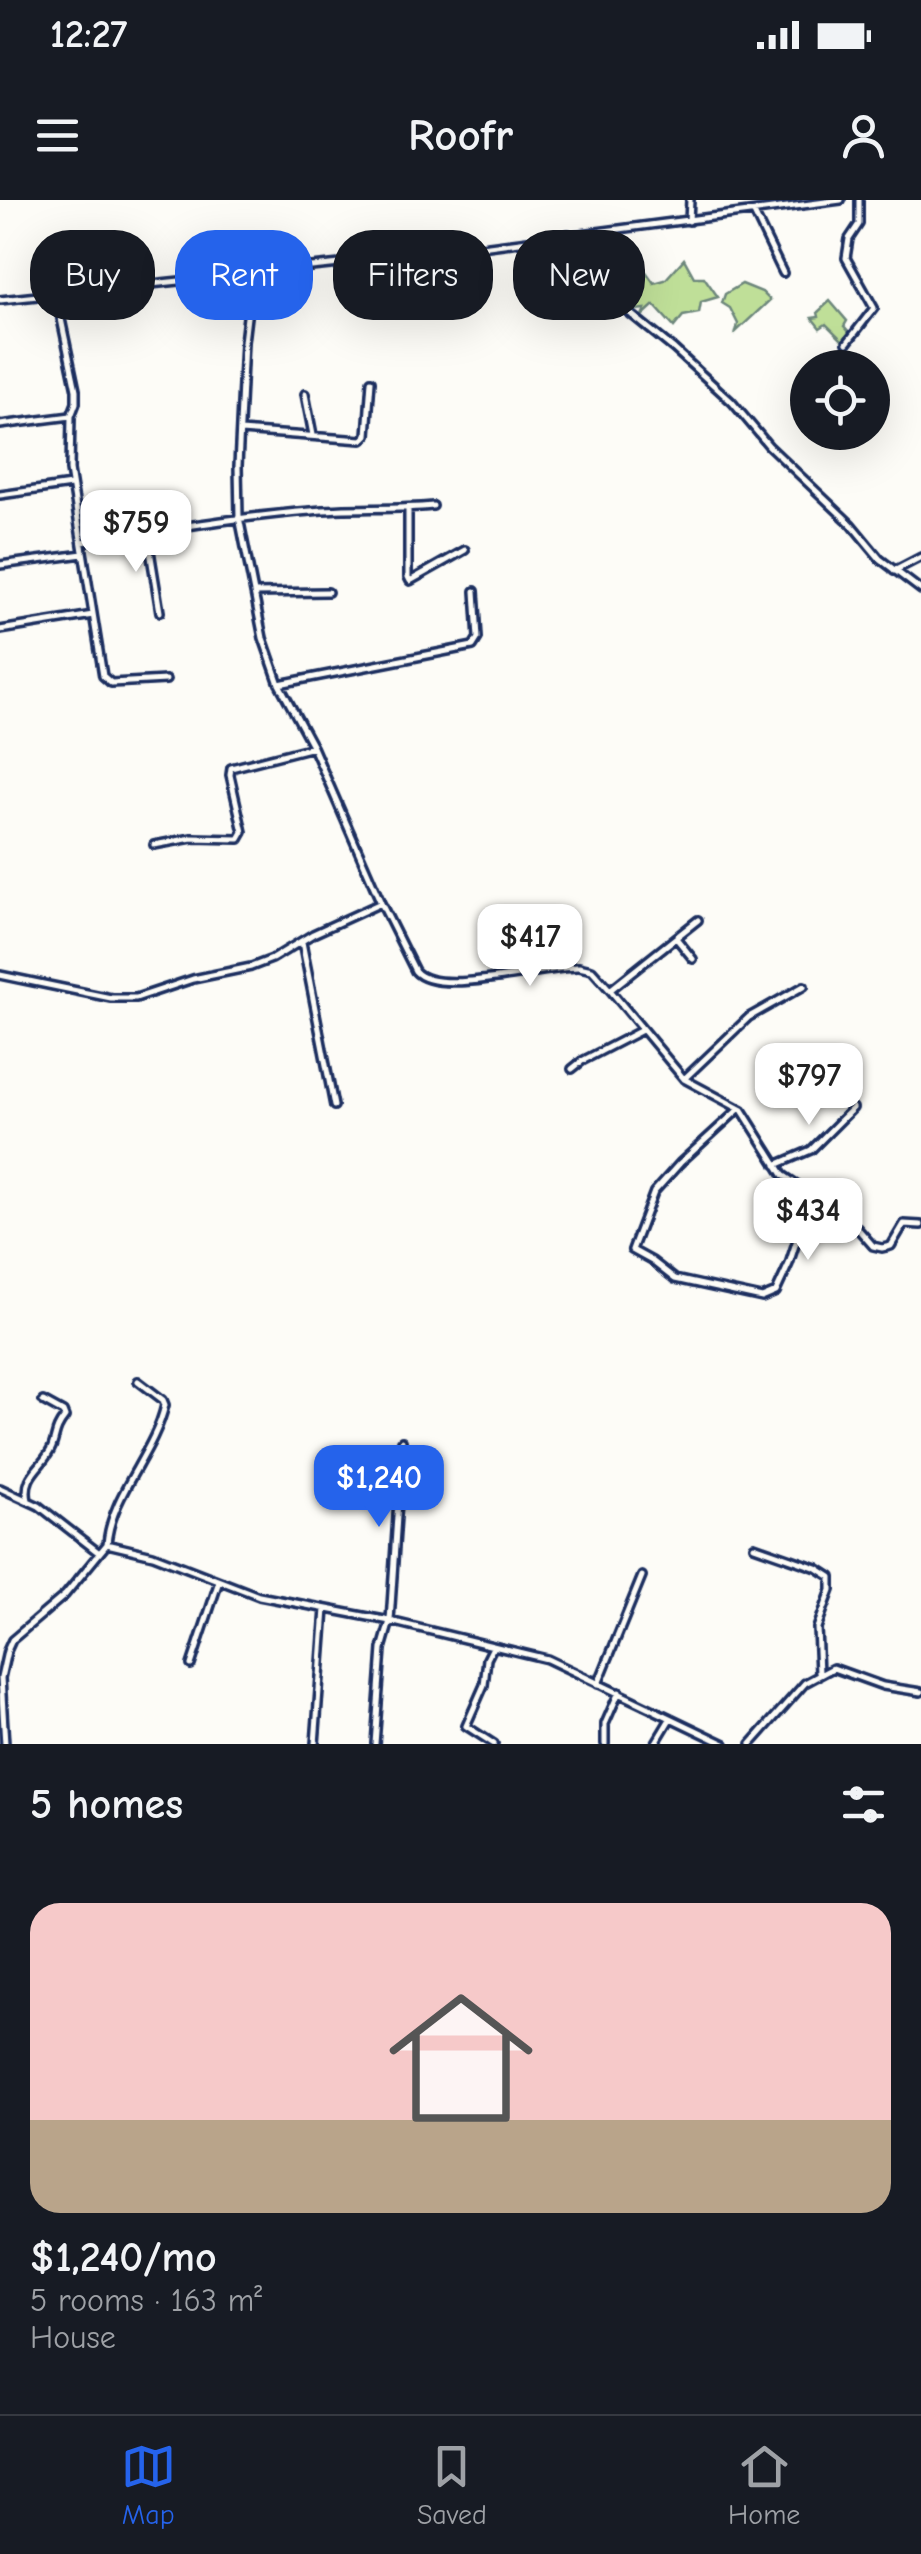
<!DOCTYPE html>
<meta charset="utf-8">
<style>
:root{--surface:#171b24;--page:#242831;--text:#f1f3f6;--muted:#9ea1a6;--line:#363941;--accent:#2563eb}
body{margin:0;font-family:"Comic Neue",sans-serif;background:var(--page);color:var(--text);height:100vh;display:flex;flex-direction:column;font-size:38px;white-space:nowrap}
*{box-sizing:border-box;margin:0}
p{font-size:32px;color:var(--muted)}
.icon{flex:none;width:55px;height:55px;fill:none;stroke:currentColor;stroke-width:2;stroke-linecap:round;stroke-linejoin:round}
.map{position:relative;height:1544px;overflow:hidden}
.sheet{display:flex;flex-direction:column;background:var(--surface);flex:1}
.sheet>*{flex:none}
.guide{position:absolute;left:30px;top:30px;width:862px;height:90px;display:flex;gap:20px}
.tools{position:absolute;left:790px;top:150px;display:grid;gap:20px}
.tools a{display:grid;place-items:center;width:100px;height:100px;border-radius:50%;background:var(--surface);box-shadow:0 10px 40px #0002;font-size:50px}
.price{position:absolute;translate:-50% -85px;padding:0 22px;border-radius:20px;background:#fff;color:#222;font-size:32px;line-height:65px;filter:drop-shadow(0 2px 5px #0008)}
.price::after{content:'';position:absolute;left:50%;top:60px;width:30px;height:22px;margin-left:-15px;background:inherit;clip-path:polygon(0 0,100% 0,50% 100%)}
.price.current{background:var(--accent);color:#fff}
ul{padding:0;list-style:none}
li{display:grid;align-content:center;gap:20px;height:530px;padding:0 30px}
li+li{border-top:2px solid var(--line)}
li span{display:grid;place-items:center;height:310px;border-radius:30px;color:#555}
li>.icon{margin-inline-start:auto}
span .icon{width:180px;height:180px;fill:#fffc;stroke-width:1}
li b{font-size:42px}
h2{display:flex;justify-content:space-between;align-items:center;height:120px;padding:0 30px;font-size:42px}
.tag{padding:0 35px;border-radius:40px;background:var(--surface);box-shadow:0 10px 40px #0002;font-size:35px;line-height:90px}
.tag.current{background:var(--accent);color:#fff}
.status{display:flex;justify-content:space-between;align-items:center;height:70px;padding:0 50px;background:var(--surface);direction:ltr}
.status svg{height:28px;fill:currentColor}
header{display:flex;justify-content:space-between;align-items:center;height:130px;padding:0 30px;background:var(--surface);font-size:45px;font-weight:700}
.tabs{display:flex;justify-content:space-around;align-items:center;height:140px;border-top:2px solid var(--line);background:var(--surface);font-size:28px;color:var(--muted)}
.tabs a{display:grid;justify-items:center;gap:5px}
.tabs .current{color:var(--accent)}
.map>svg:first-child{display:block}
.green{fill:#bfdf98;stroke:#6d877b;stroke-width:2.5}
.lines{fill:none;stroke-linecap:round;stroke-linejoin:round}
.minor-casing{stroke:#1b2f5e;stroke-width:12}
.minor{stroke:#fdfcf7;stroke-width:5}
</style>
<div class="status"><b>12:27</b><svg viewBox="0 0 49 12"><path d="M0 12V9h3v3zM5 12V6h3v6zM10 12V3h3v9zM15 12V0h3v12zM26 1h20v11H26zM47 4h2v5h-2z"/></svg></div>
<header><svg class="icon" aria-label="menu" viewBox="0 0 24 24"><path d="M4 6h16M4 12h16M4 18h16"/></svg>Roofr<svg class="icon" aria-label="person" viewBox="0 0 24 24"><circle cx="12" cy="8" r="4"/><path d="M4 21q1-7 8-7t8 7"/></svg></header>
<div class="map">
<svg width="921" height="1544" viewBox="0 0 921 1544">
<rect width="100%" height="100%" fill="#fdfcf7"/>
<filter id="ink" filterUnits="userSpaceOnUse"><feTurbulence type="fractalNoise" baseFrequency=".01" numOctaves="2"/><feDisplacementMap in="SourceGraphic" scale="20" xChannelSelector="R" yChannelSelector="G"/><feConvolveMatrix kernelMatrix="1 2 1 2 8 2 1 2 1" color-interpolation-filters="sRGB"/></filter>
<g filter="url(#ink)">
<path class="green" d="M 628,46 L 654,83 L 665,80 L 684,59 L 694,77 L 704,77 L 718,97 L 701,102 L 699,113 L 683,116 L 674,127 L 654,105 L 642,116 L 645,109 L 635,110 L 624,97 L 641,87 L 616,52 Z
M 742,84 L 762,92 L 770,100 L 736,132 L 738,124 L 730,108 L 722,103 L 725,94 Z
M 830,101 L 847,121 L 844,126 L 851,134 L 844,142 L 826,124 L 820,128 L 812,118 L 819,117 L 818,112 Z"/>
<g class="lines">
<g class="minor-casing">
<path id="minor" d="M 754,13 L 783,73
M 689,21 L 690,0
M 568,34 L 616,102 L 674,149 L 732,202 L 769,246 L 851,324 L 880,359 L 921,390
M 252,75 L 244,142 L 238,266 L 239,317 L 263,438 L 279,484 L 313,547 L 381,703 L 415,771 C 438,798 543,766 579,767 L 592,770 L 610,790 L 698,720
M 56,95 L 76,190 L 76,203 L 71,216 L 70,270 L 103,476 L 111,483 L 166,480
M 0,100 L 397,58 L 841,0
M 847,143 L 874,108 L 846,58 L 849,39 L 859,24 L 859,0
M 305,194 L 313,235
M 0,225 L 71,216
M 241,231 L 362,240 L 367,235 L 371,181
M 0,295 L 71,285
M 408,308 L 408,377 L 410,381 L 465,350
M 147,332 L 160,412
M 82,342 C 158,331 234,317 311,311 C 351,307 392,310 433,306
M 0,365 L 83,354
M 894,371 L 921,357
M 254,393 L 328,392
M 0,430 L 93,415
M 279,484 L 473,446 L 478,438 L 475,391
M 154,645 L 192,638 L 239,639 L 243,632 L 230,575 L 231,568 L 313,547
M 676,738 L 693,759
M 302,742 L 334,906
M 0,775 L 111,798 L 136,798 L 193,779 L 251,767 L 272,759 L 313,734 L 381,703
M 610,790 L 684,879 L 742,910 L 783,975 L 851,1021 L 873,1046 L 882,1048 L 891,1046 L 904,1024 L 921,1025
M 572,869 L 582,861 L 642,830
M 684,879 L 749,817 L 804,786
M 739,909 L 680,963 L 654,992 L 632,1050 L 652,1061 L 675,1079 L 762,1098 L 776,1092 L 789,1064 L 811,996
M 776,965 L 811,950 L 853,908
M 0,1288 L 39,1306 L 98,1352
M 28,1300 C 22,1274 44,1267 52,1247 C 57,1234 54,1231 65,1217 L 63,1212 L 43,1201
M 107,1344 C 111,1294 154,1254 165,1205 L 163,1200 L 138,1181
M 754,1346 L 817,1368 L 831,1377 L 831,1390 L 817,1428 L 819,1473
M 493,1447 L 487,1459 L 484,1485 L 466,1526 L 494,1544
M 191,1465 L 219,1381
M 598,1484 L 642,1376
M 5,1544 L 1,1478 L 7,1451 L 12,1440 L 65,1395 L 107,1344 L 153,1355 L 259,1396 L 390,1421 L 547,1459 L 725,1544
M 315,1544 L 325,1409
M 375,1544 L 382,1449 L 390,1421 L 402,1241
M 605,1544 L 605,1524 L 619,1492
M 655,1544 L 670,1519
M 751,1544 L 805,1483 L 833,1468 L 883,1486 L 921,1492"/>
</g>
<use href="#minor" class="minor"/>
</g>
</g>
</svg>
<div class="tools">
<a><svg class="icon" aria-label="locate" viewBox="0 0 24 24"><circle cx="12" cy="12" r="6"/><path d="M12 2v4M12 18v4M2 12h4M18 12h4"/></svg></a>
</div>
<b class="price" style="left:136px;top:375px">$759</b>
<b class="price" style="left:530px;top:789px">$417</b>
<b class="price" style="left:809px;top:928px">$797</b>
<b class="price" style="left:808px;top:1063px">$434</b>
<b class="price current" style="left:379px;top:1330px">$1,240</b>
<div class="guide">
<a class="tag">Buy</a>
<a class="tag current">Rent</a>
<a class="tag">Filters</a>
<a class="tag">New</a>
</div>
</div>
<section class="sheet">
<h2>5 homes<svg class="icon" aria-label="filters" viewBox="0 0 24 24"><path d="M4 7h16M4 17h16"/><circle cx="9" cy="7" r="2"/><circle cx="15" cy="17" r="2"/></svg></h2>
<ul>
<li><span style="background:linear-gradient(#f6c9c9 70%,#b9a48a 0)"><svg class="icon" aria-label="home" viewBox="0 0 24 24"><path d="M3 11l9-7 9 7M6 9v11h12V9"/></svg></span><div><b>$1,240/mo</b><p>5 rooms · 163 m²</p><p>House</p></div></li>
</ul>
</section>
<nav class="tabs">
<a class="current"><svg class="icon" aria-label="map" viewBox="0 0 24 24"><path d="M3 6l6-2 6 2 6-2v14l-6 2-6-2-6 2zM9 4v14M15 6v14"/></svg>Map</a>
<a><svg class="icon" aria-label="saved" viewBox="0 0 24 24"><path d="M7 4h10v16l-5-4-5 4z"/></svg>Saved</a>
<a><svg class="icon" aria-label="home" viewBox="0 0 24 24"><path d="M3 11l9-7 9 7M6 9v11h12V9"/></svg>Home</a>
</nav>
